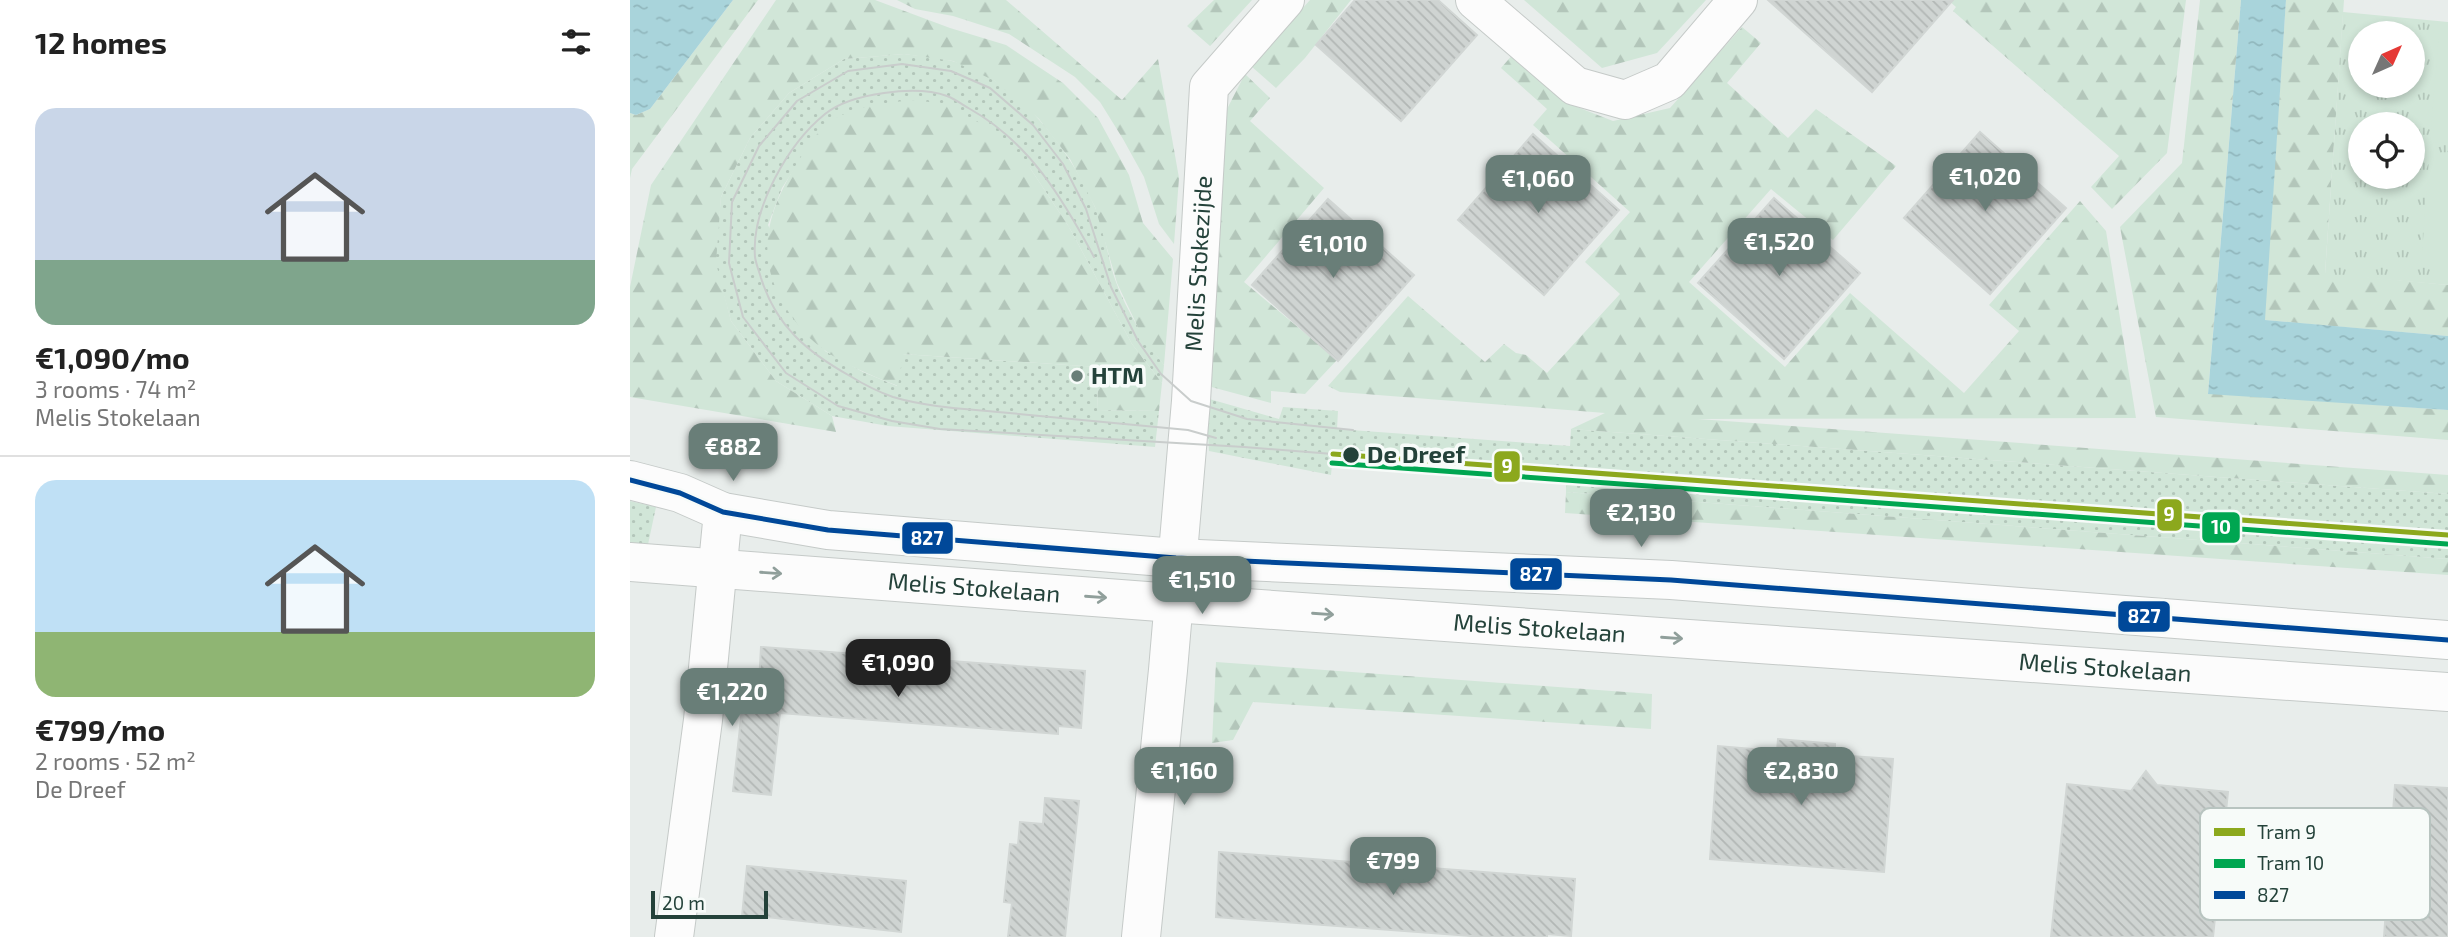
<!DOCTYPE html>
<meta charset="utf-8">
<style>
:root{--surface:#fff;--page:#f2f2f2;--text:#222;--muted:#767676;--line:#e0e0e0;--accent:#697e78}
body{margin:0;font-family:"Exo 2",sans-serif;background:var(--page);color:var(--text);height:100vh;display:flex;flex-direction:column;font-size:26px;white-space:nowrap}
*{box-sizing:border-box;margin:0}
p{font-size:23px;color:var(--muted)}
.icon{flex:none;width:38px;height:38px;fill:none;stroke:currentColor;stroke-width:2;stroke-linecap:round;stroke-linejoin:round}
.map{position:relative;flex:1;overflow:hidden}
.side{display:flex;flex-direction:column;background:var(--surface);width:630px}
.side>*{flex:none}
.needle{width:46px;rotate:45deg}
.controls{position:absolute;left:1718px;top:21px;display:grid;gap:14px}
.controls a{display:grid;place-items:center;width:77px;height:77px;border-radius:50%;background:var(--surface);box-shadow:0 4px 10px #0003;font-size:35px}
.scale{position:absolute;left:21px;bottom:18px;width:117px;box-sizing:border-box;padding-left:7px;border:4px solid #24423a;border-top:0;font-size:19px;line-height:24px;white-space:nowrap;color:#24423a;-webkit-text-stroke:5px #f7fbf9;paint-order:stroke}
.price{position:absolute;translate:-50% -60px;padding:0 16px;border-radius:14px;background:var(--accent);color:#fff;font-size:23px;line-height:46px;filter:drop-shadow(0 2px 4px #0008)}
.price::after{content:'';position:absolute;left:50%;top:42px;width:21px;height:16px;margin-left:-10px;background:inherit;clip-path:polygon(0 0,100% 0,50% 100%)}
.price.current{background:#222;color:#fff}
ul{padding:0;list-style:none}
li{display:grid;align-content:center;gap:14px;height:371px;padding:0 35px}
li+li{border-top:2px solid var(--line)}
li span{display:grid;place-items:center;height:217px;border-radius:21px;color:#555}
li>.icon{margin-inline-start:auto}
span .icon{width:126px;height:126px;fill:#fffc;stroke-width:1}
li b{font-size:30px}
h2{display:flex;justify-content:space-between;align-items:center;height:84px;padding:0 35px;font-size:30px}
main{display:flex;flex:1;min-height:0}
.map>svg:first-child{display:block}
.grass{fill:url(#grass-dots)}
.forest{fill:url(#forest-firs)}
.park{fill:url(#park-tufts);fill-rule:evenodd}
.pitch{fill:#d1e6d8}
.water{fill:url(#water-ripples)}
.building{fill:url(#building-back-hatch);stroke:#d1d6d4;stroke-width:2}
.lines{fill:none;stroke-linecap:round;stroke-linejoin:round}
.minor-casing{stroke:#c5cac8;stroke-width:40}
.minor{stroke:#fcfcfc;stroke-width:38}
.tram{stroke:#c9cdcc;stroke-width:2}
.bus-1-casing{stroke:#f7fbf9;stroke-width:10}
.bus-1{stroke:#004899;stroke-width:5}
.tram-1-casing{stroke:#f7fbf9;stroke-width:10}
.tram-2-casing{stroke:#f7fbf9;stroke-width:10}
.tram-1{stroke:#8ca81d;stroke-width:5}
.tram-2{stroke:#00a651;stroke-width:5}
.oneway{stroke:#909f9b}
.poi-dot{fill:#697e78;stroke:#f7fbf9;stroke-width:2.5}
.stop-dot{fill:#24423a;stroke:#f7fbf9;stroke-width:2.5}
.labels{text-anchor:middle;stroke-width:7;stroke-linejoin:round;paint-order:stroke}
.street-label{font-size:24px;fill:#24423a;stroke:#f7fbf9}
.poi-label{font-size:24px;font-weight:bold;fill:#24423a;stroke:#f7fbf9;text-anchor:start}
.stop-label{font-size:24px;font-weight:bold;fill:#24423a;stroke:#f7fbf9;text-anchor:start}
.key{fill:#f7fbf9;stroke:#b8c4c0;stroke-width:2}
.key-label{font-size:19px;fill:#24423a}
.line-badge{stroke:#f7fbf9;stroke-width:2.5}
.badge-label{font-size:19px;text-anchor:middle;font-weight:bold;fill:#fff}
</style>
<main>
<section class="side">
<h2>12 homes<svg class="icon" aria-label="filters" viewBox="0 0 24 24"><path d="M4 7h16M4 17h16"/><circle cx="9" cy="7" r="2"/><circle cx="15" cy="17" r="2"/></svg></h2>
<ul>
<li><span style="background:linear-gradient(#c9d6e8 70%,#7fa58c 0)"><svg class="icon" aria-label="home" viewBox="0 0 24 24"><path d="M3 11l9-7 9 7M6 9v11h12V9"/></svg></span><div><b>€1,090/mo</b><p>3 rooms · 74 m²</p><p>Melis Stokelaan</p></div></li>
<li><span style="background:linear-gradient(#bfe0f5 70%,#8fb573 0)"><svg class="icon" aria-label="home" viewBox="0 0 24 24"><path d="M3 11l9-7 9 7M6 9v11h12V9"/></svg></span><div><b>€799/mo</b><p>2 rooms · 52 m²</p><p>De Dreef</p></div></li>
</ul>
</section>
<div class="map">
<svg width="1818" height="937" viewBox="0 0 1818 937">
<defs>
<pattern id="grass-dots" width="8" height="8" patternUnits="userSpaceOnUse" patternTransform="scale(1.75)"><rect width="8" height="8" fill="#d1e6d8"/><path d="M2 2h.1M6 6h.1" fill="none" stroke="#b3c6ba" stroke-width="1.8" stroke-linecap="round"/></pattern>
<pattern id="forest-firs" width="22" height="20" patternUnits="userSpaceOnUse" patternTransform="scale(1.75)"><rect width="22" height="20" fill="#d1e6d8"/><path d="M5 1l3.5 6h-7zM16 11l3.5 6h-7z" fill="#b3c6ba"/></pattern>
<pattern id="park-tufts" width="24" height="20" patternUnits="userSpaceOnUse" patternTransform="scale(1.75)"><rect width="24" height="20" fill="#d1e6d8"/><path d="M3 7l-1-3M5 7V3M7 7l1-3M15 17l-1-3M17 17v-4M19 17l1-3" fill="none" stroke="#b3c6ba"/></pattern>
<pattern id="water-ripples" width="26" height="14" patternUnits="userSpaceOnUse" patternTransform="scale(1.75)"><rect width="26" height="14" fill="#a9d4db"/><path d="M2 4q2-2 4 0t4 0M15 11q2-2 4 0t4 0" fill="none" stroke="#91b7bd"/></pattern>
<pattern id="building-back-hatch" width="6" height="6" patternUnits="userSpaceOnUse" patternTransform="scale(1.75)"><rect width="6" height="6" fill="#cfd4d2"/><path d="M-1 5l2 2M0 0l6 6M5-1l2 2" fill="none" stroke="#b2b7b5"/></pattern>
</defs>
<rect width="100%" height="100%" fill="#e8edeb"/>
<path class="grass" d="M 274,54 C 290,56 306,57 322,61 C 385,77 439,148 464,205 C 475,229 477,257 486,282 C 497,312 515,340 534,365 L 532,383 L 502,344 L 439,227 L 400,168 L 177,149 L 152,188 L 138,225 L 195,351 L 233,372 L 267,386 L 272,354 L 469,367 L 467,410 L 529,411 L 525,447 L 258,426 L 202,416 L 146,381 L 101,321 L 85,263 L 91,197 L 120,138 L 159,93 L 214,59 Z
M 576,398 L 649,419 L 653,407 L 708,411 L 707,429 L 940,446 L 941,429 L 1818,494 L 1818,559 L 936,492 L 936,471 L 703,454 L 701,475 L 579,451 Z
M 0,501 L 26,507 L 16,554 L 0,552 Z"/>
<path class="forest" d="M 103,0 L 128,0 L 2,169 L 0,178 L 0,113 L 6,115 L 20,109 Z
M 146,0 L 245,0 L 320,28 L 376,45 L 433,83 L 468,118 L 499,175 L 513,223 L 543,259 L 534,365 L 513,338 L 487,283 L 465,207 L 440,159 L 409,119 L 365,81 L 323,61 L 274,54 L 214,59 L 159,93 L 120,138 L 91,197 L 86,263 L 101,321 L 146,381 L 202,416 L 206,432 L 0,397 L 0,287 L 21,185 Z
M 267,0 L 376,0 L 492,100 L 528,59 L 549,178 L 544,244 L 529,224 L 514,177 L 493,139 L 470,102 L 445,77 L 379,34 L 323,16 L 285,9 Z
M 584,0 L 622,0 L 580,46 L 557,26 Z
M 680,0 L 721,0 L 675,58 L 646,88 L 621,66 Z
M 894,0 L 1076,0 L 1027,53 L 972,68 Z
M 1318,0 L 1556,0 L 1537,153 L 1482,209 L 1461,187 L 1489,156 L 1323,11 L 1326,7 Z
M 1570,0 L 1611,0 L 1578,393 L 1818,410 L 1818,440 L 1526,417 L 1490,227 L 1552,163 Z
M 1656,0 L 1714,0 L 1695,273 L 1818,285 L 1818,336 L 1634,320 Z
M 1112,27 L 1131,43 L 1097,83 L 1158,138 L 1186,109 L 1266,166 L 1203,240 L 1141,189 L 1059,282 L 1155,367 L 1220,293 L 1334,393 L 1389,331 L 1359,305 L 1450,201 L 1476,231 L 1506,418 L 1068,419 L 1818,475 L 1818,494 L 941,429 L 975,413 L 710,392 L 698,386 L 778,296 L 855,362 L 874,344 L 886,353 L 896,355 L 917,373 L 990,294 L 955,262 L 1000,212 L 903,125 L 917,109 L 871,68 L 885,52 L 942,105 L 983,121 L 1040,108 Z
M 615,74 L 640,98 L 620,121 L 694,188 L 614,282 L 707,360 L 675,394 L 641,391 L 641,403 L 574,385 L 597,109 Z
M 285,100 L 314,104 L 359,128 L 400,168 L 439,227 L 502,344 L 532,383 L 529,411 L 467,410 L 469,367 L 273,354 L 268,386 C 233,372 193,357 169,326 C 122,268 132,219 169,160 C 177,147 190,127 203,120 C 229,104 257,103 285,100 Z
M 936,492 L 1818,559 L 1818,575 L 935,513 Z
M 586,662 L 1022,694 L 1021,729 L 623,702 L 603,740 L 582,743 Z"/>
<path class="park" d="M 1713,12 L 1818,22 L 1818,285 L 1695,274 ZM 1731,33 L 1783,33 L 1783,86 L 1731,86 ZM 1731,124 L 1783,124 L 1783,177 L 1731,177 Z"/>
<path class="pitch" d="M 1809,33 L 1818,34 L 1818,143 L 1800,142 Z
M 1799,158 L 1818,160 L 1818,270 L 1791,267 Z"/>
<path class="water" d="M 0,0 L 103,0 L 20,109 L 6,115 L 0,113 Z
M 1611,0 L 1656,0 L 1635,320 L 1818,336 L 1818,410 L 1578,394 Z"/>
<path class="building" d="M 725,0 L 808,0 L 847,35 L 771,121 L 686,45 Z
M 1138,0 L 1323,0 L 1242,92 Z
M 1350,132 L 1436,208 L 1360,294 L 1274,218 Z
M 903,134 L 989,210 L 914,295 L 828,220 Z
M 1144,198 L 1230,273 L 1154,359 L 1068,283 Z
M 698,199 L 784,275 L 708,361 L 622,285 Z
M 131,647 L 455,671 L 451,728 L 428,726 L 428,734 L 150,713 L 141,795 L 103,791 L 113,700 L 128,702 Z
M 1148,739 L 1205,744 L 1205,755 L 1263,759 L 1254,872 L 1080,859 L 1088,746 L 1147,751 Z
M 1516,771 L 1527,785 L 1598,792 L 1583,937 L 1421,937 L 1437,784 L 1501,791 Z
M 1765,785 L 1818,788 L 1818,937 L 1754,937 Z
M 415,798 L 449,801 L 435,937 L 378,937 L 382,903 L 374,902 L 380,844 L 388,845 L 390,822 L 413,824 Z
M 589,852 L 945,879 L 941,936 L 917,934 L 917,937 L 855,937 L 586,917 Z
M 117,866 L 276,881 L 271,932 L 136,917 L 112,916 Z"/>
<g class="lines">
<g class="minor-casing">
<g id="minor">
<path d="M 845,0 L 945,86 L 995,100 L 1039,81 L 1108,0"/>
<path d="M 0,480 L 50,493 L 93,512 L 198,530 L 546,558 L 1041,580 L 1818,640"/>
<path id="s1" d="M 0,562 L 543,603 L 1818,692"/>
<path d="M 44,937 L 73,720 L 93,512"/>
<path id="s2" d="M 511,937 L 538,670 L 561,401 L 579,87 L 655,0"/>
</g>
</g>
<use href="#minor" class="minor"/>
<path class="tram" d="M 464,257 C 433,199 399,142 340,109 C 333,105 325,99 317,96 C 286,85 221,93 195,114 C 158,144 121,209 125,257 C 126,264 129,271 131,278 C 146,326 177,352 220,376 C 233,384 249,392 263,397 C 300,408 341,409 379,413 C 438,419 498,424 558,430 L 586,438
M 703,454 L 614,447 L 310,429 L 262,421 L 208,406 L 156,373 L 113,317 L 99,263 L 102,202 L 129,146 L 167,101 L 218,71 L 272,64 L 321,71 L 360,88 L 403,125 L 433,164 L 456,209 L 481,287 L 508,341 L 531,374 L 561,401 L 617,419 L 723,430"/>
<g class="bus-1-casing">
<path id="bus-1" d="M 0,480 L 50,493 L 93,512 L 198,530 L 546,558 L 1041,580 L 1818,640"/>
</g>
<use href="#bus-1" class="bus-1"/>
<g class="tram-1-casing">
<path id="tram-1" d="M 703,454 L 1818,535"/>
</g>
<g class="tram-2-casing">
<path id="tram-2" d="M 702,463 L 1817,544"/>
</g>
<use href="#tram-1" class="tram-1"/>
<use href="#tram-2" class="tram-2"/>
</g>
<defs><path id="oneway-shaft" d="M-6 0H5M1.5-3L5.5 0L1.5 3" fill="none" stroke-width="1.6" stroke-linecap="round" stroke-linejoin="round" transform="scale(1.75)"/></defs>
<g class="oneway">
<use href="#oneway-shaft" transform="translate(141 573) rotate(4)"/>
<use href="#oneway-shaft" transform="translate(466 597) rotate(4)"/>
<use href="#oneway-shaft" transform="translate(693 614) rotate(4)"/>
<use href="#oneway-shaft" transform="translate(1042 638) rotate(4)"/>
</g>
<circle class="poi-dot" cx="447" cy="376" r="7"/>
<circle class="stop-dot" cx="721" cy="455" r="9"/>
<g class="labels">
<g class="street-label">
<text dy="8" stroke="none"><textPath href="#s2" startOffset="676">Melis Stokezijde</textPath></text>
<text dy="8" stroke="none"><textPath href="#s1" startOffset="345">Melis Stokelaan</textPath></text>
<text dy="8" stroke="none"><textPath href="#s1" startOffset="912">Melis Stokelaan</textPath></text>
<text dy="8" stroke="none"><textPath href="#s1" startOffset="1479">Melis Stokelaan</textPath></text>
</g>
<g class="poi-label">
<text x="461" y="384">HTM</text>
</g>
<g class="stop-label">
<text x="737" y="463">De Dreef</text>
</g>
</g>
<rect x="1570" y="808" width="230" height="112" rx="10" class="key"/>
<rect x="1584" y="828" width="31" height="8" fill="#8ca81d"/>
<rect x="1584" y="859" width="31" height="9" fill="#00a651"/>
<rect x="1584" y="891" width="31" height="8" fill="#004899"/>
<g class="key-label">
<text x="1627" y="839">Tram 9</text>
<text x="1627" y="870">Tram 10</text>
<text x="1627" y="902">827</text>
</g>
<g class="line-badge">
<rect x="863" y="450" width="28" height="33" rx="7" fill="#8ca81d"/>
<rect x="1526" y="498" width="27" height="34" rx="7" fill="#8ca81d"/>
<rect x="1571" y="511" width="40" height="33" rx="7" fill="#00a651"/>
<rect x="271" y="521" width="53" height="34" rx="7" fill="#004899"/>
<rect x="879" y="557" width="54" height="34" rx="7" fill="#004899"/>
<rect x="1487" y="600" width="54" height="33" rx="7" fill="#004899"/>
</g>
<g class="badge-label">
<text x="877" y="473">9</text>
<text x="1539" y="521">9</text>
<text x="1591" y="534">10</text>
<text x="297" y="545">827</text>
<text x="906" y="581">827</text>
<text x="1514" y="623">827</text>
</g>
</svg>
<div class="controls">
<a><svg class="needle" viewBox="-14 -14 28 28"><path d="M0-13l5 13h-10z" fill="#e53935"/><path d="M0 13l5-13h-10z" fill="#767676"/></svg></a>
<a><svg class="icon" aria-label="locate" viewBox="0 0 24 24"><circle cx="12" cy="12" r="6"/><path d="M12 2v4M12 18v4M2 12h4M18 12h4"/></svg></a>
</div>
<div class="scale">20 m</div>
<b class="price" style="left:1355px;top:213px">€1,020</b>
<b class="price" style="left:908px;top:215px">€1,060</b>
<b class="price" style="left:1149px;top:278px">€1,520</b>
<b class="price" style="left:703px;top:280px">€1,010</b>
<b class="price" style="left:103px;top:483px">€882</b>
<b class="price" style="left:1011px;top:549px">€2,130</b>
<b class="price" style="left:572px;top:616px">€1,510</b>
<b class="price current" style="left:268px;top:699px">€1,090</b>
<b class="price" style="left:102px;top:728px">€1,220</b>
<b class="price" style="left:554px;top:807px">€1,160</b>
<b class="price" style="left:1171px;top:807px">€2,830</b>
<b class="price" style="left:763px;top:897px">€799</b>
</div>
</main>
